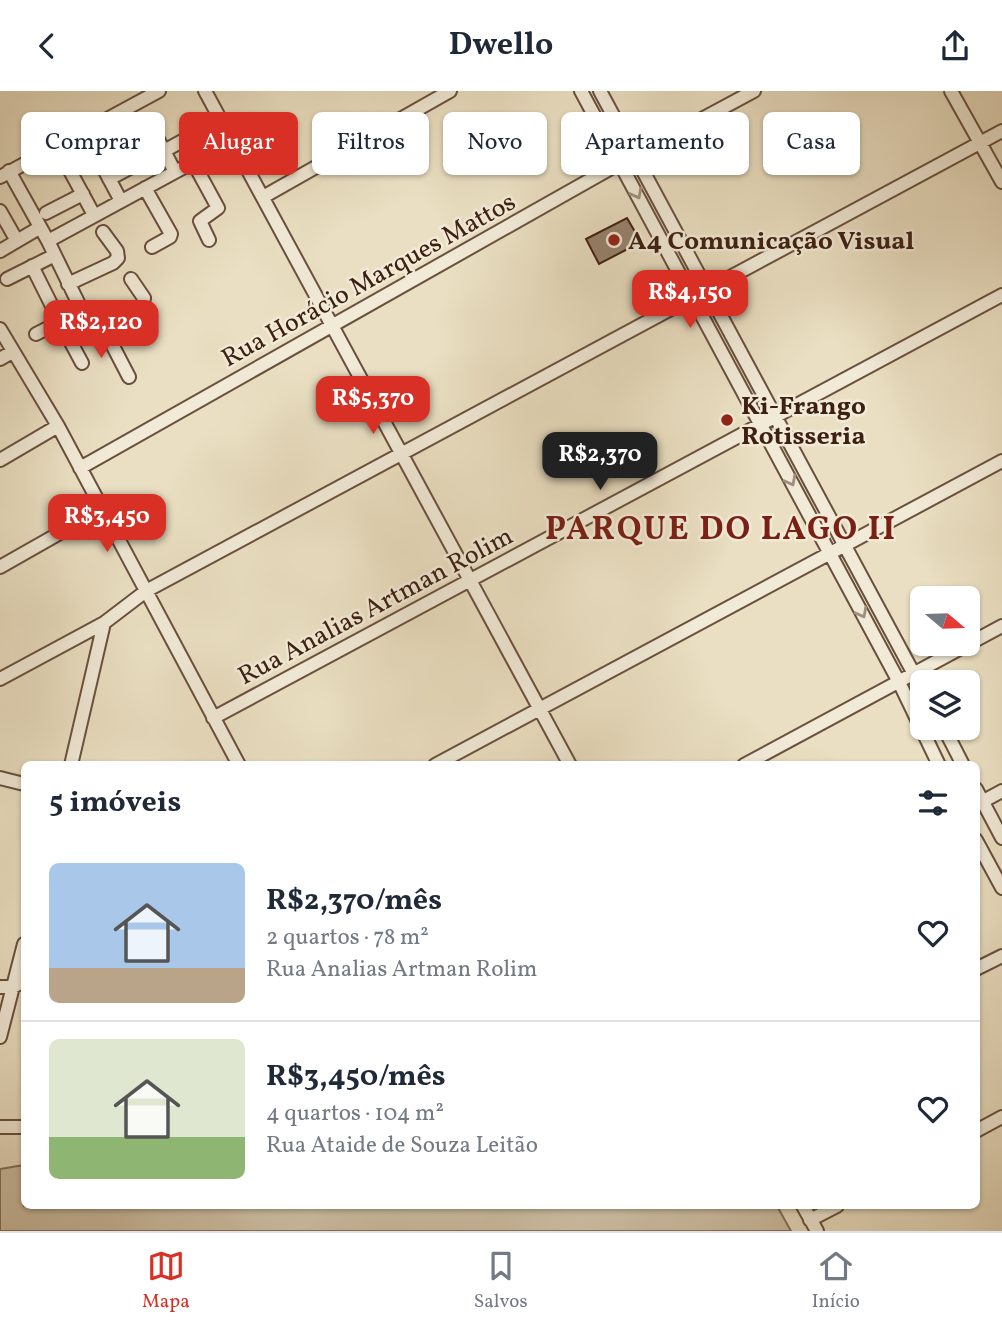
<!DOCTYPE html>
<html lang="pt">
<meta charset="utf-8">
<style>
:root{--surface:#fff;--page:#f2f2f3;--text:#1f2937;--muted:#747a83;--line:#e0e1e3;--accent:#d93025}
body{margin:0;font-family:Vollkorn,serif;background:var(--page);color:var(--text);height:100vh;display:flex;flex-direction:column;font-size:26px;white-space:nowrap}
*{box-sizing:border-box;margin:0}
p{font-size:23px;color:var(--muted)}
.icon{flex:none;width:38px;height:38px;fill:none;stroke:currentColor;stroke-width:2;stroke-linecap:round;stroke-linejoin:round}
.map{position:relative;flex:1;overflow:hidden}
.side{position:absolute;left:21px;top:670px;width:959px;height:448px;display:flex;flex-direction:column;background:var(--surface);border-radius:10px;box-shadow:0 2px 5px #0004}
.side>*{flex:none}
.guide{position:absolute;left:21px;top:21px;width:961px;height:63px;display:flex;gap:14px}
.needle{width:46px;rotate:109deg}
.controls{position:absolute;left:910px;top:495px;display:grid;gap:14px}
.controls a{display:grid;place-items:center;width:70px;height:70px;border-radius:10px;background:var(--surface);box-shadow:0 2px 5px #0004;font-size:35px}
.price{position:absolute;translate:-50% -60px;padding:0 16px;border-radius:14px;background:var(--accent);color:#fff;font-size:23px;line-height:46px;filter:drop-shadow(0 2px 4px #0008)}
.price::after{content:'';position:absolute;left:50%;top:42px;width:21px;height:16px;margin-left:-10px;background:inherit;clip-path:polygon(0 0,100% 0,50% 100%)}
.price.selected{background:#222;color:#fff}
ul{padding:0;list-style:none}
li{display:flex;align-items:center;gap:21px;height:175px;padding:0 28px}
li+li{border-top:2px solid var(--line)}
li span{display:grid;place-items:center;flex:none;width:196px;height:140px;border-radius:10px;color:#555}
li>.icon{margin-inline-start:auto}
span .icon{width:84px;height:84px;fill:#fffc;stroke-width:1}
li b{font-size:30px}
h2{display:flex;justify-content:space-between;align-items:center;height:84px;padding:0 28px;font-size:30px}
.tag{padding:0 24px;border-radius:10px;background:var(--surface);box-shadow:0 2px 5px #0004;font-size:24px;line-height:63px}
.tag.selected{background:var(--accent);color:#fff}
header{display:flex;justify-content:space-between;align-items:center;height:91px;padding:0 28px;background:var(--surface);font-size:32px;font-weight:700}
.menu{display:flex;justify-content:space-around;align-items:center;height:98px;border-top:2px solid var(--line);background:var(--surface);font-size:19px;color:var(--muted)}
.menu a{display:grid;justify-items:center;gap:4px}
.menu .selected{color:var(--accent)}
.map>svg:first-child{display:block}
.green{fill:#cdbfa4;stroke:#86705b;stroke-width:2}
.building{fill:#97836e;stroke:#3e2012;stroke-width:2}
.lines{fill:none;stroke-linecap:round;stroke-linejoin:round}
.street-casing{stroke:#69503e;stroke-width:16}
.street{stroke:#f1ead7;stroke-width:12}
.oneway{stroke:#a08f7e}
.poi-dot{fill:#8f2418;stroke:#f1ead7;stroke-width:2.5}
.labels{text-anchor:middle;stroke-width:5;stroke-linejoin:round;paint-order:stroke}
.poi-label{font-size:26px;font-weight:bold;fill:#3e2012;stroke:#f1ead7;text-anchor:start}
.street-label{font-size:26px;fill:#3e2012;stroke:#f1ead7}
.district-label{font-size:33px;font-weight:bold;letter-spacing:2px;fill:#7a1f14;stroke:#f1ead7}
</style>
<header><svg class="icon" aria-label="back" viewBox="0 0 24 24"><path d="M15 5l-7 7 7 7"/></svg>Dwello<svg class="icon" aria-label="share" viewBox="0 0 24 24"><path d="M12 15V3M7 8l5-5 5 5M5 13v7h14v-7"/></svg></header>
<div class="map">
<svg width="1002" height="1140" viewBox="0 0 1002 1140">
<rect width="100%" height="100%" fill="#eadfc2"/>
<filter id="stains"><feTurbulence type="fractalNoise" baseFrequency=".00286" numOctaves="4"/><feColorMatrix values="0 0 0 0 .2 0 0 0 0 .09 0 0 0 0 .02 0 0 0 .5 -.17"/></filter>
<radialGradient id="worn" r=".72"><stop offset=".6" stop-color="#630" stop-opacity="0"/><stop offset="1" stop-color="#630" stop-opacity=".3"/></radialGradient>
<path class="green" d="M 24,1074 L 24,1115 L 777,1115 L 791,1140 L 0,1140 L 0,1078 Z"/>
<path class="building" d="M 627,127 L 641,151 L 599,173 L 586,148 Z"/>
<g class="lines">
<g class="street-casing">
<path id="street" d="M 205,0 L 570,674
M 581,0 L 899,591 L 939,674
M 600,0 L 922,598
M 951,0 L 1002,91
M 151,35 L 175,81
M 164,60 L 204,38
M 97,65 L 121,110
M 193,71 L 218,117 L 200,130 L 209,149
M 69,78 L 94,124
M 9,80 L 48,150 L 91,238 L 95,240 L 141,219 L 144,207 L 131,188
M 0,86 L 159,0
M 109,88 L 149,67
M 145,97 L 171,143 L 170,146 L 152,156
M 263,106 L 450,0
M 0,120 L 17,150
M 46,122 L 83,103
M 48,150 L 212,61
M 0,160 L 39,137
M 32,175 L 52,215
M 7,188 L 53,165
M 68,193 L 113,172 L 118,167 L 117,160 L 103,141
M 60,231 L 82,272
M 103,236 L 129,286
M 0,238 L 58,335 L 239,674
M 36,243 L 81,220
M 0,268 L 12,261
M 0,369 L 58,335
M 80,377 L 620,72 L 754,0
M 0,476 L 102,418
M 0,588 L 104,532 L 146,500 L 1002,40
M 213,627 L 1002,204
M 944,637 L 963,674
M 71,674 L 104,532
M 435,674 L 1002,370
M 744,674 L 1002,535
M 0,687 L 24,693
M 976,698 L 1002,747
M 978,713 L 1002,700
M 976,749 L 1002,797
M 976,878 L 1002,865
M 0,896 L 13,896 L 24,890
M 0,946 L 24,853
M 0,1036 L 24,1036
M 976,1040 L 1002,1026
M 803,1115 L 817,1140
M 810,1129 L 837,1115"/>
</g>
<use href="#street" class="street"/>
</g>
<defs><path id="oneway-chevron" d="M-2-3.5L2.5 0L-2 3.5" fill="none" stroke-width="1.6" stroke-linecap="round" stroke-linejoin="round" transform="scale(1.75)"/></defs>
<g class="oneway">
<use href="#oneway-chevron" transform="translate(637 103) rotate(62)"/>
<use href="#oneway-chevron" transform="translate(791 390) rotate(62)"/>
<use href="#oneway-chevron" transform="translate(862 522) rotate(62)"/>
</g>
<g class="poi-dot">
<circle cx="614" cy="149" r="7"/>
<circle cx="727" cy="329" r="7"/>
</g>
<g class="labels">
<g class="poi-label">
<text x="628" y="158">A4 Comunicação Visual</text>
<text x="741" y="323">Ki-Frango<tspan x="741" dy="30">Rotisseria</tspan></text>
</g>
<g class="street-label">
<text transform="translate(368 188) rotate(-29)" y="9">Rua Horácio Marques Mattos</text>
<text transform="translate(375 514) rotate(-28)" y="9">Rua Analias Artman Rolim</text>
</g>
<g class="district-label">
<text x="721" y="448">PARQUE DO LAGO II</text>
</g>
</g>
<rect width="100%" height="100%" filter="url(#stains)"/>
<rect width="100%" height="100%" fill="url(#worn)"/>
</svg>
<div class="controls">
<a><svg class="needle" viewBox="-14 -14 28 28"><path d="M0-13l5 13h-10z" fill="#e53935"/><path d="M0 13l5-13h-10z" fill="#747a83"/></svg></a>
<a><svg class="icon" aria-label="layers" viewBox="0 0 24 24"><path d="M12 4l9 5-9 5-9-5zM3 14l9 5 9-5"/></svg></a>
</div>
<b class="price" style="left:690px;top:239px">R$4,150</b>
<b class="price" style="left:101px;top:269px">R$2,120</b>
<b class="price" style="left:373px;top:345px">R$5,370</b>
<b class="price selected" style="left:600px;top:401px">R$2,370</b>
<b class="price" style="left:107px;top:463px">R$3,450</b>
<div class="guide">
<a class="tag">Comprar</a>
<a class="tag selected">Alugar</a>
<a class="tag">Filtros</a>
<a class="tag">Novo</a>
<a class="tag">Apartamento</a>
<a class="tag">Casa</a>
</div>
<section class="side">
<h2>5 imóveis<svg class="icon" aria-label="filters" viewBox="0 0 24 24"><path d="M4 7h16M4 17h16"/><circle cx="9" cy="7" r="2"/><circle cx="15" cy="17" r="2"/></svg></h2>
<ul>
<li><span style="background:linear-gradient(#a9c7e8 75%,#b9a48a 0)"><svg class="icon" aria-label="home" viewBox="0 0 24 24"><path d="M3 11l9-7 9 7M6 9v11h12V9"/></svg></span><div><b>R$2,370/mês</b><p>2 quartos · 78 m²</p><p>Rua Analias Artman Rolim</p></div><svg class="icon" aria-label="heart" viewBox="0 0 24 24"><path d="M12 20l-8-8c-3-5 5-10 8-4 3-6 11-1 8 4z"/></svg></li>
<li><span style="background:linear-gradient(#dfe7d0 70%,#8fb573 0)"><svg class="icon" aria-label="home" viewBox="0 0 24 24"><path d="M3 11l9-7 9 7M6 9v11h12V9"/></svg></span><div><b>R$3,450/mês</b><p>4 quartos · 104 m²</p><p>Rua Ataide de Souza Leitão</p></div><svg class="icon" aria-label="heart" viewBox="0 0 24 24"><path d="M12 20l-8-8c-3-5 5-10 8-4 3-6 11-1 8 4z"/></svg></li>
</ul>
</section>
</div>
<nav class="menu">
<a class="selected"><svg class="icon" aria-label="map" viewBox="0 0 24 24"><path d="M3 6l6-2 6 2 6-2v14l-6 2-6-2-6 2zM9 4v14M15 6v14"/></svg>Mapa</a>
<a><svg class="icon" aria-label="saved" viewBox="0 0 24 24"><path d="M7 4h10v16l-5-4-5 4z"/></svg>Salvos</a>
<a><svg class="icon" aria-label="home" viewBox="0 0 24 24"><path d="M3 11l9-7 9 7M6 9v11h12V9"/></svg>Início</a>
</nav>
